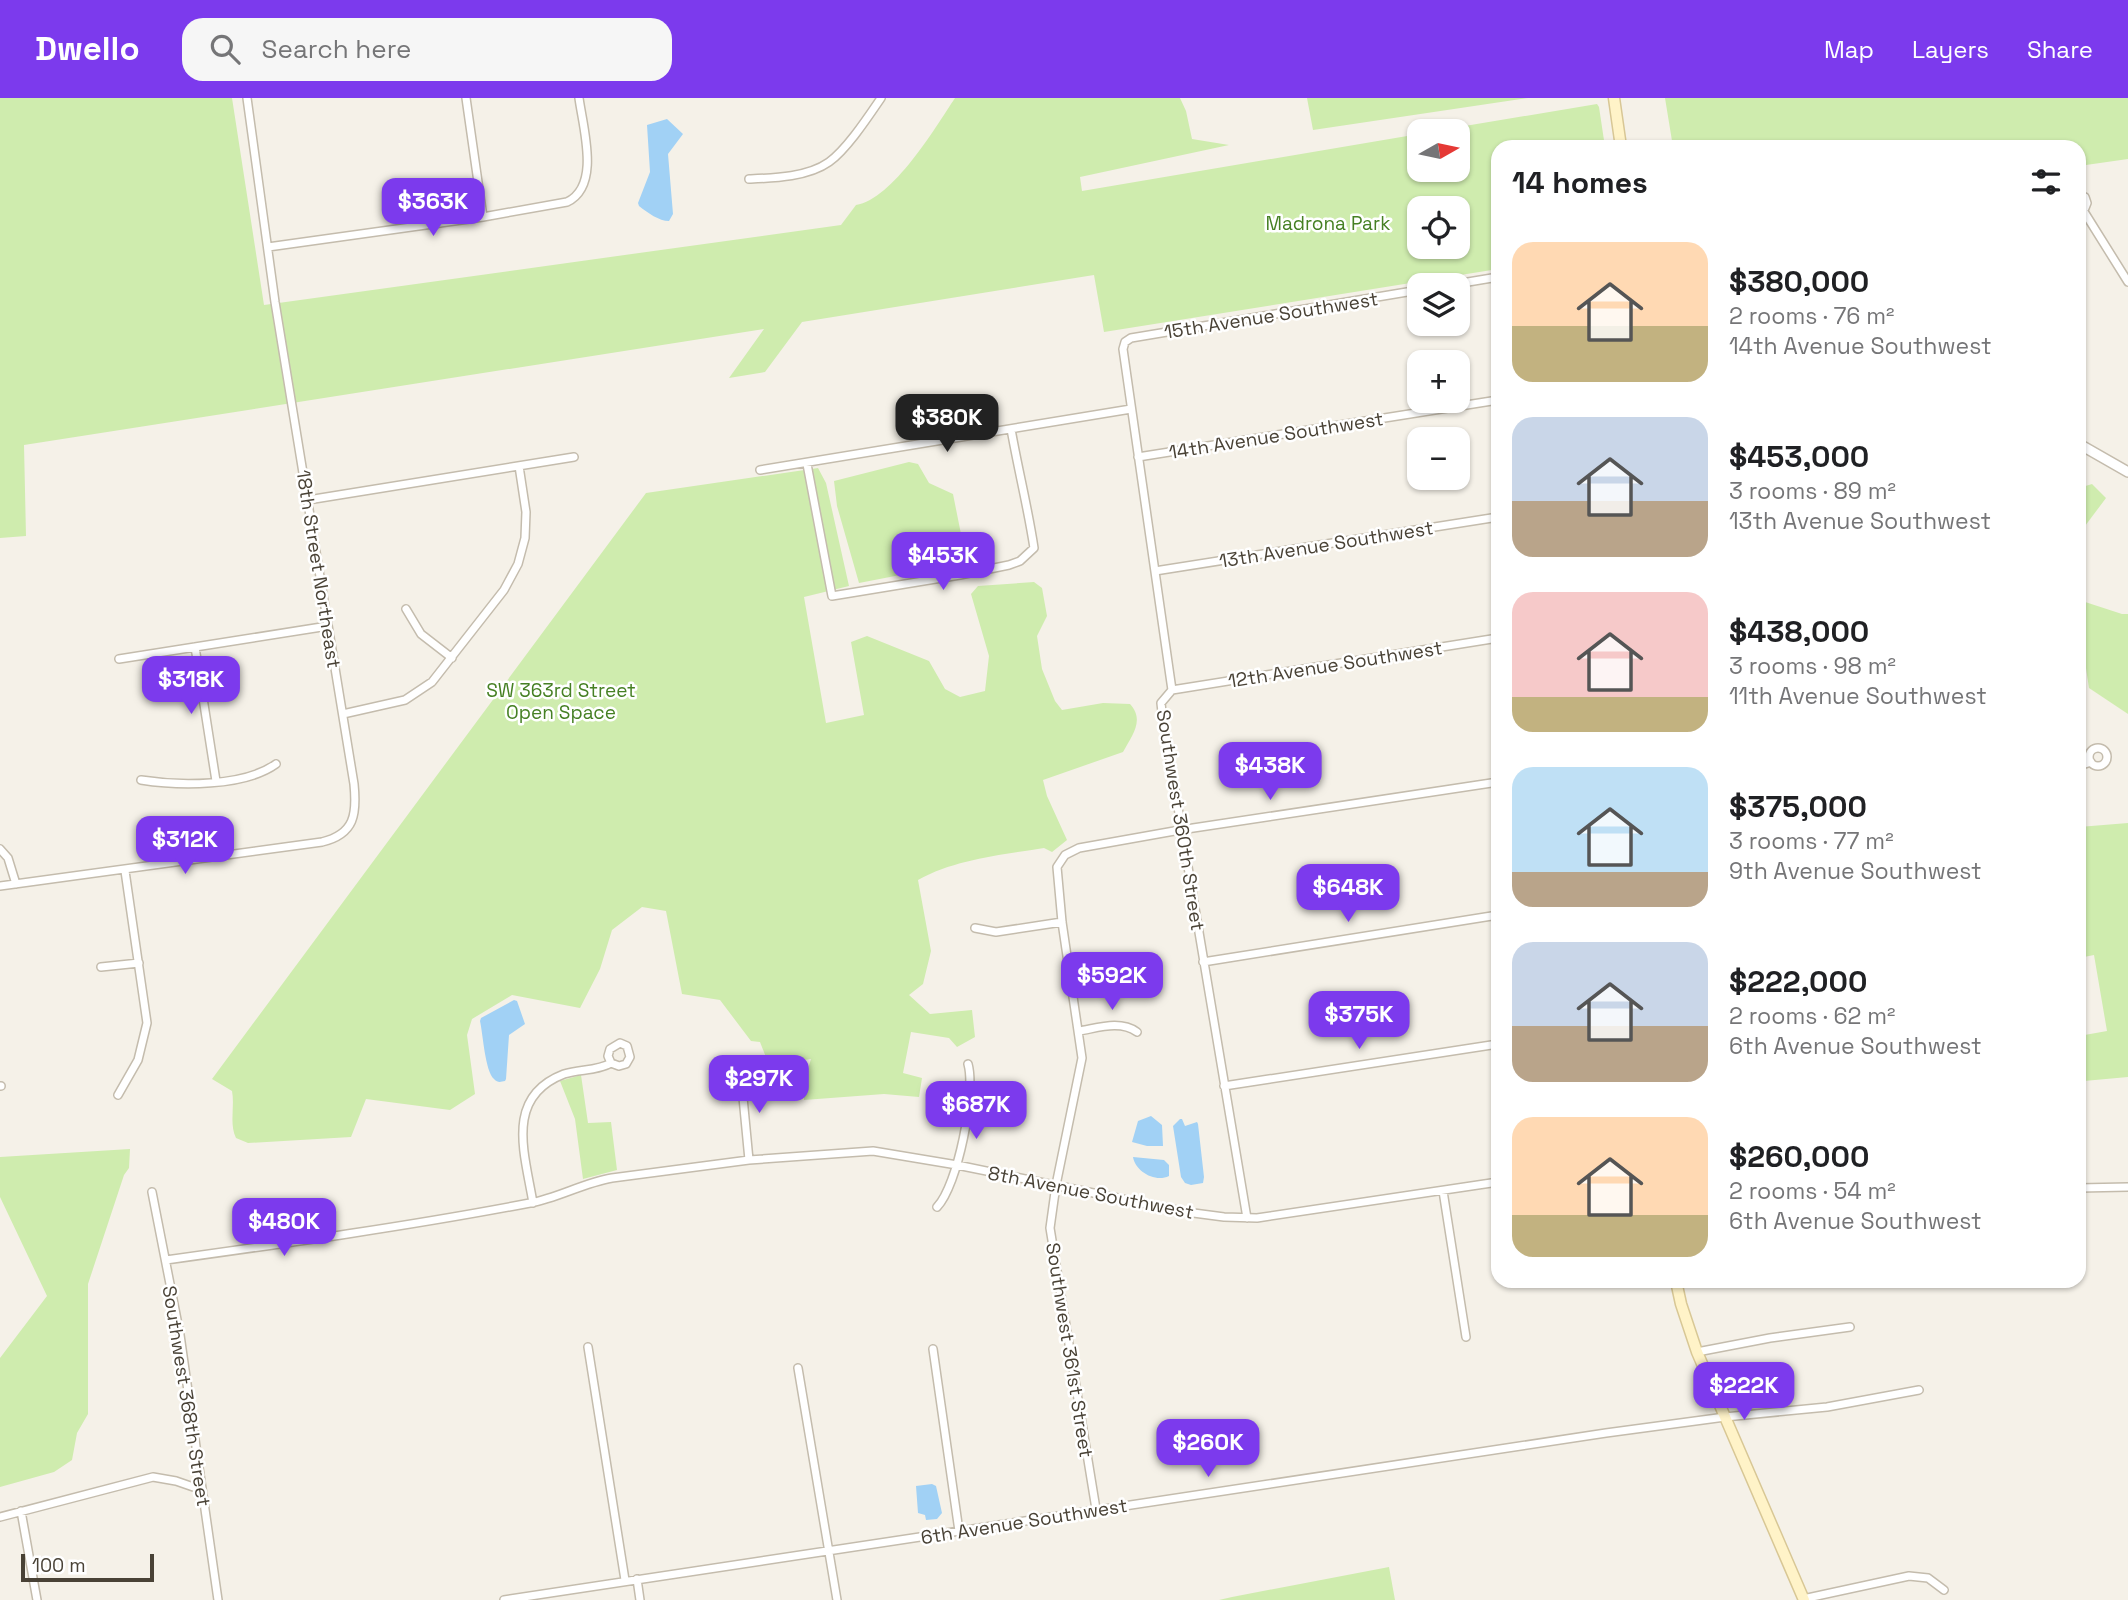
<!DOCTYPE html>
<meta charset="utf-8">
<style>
:root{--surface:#fff;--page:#f6f6f6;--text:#202124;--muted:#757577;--accent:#7c3aed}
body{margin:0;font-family:"Space Grotesk",sans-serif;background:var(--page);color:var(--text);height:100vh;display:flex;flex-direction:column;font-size:26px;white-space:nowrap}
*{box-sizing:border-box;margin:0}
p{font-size:23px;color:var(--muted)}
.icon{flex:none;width:38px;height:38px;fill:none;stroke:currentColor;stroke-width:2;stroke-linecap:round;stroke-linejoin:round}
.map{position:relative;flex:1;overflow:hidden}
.side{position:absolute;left:1491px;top:42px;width:595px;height:1148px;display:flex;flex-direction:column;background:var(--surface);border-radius:21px;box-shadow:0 2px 5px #0004}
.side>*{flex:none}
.needle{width:46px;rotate:81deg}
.controls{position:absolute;left:1407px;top:21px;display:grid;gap:14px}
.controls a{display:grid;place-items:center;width:63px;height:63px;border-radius:14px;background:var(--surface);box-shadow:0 2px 5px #0004;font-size:35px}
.scale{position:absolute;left:21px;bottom:18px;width:133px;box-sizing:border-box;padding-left:7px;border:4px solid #494236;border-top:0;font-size:19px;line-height:24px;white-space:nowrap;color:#494236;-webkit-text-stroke:5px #fff;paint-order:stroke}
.price{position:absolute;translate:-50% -60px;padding:0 16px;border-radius:14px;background:var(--accent);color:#fff;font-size:23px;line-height:46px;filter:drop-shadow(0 2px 4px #0008)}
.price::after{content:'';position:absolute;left:50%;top:42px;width:21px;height:16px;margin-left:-10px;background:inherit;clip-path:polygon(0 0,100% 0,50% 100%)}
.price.current{background:#222;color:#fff}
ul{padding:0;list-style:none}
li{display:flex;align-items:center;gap:21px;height:175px;padding:0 21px}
li span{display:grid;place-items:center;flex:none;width:196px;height:140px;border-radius:21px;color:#555}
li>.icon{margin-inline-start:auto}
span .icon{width:84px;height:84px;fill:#fffc;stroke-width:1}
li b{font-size:30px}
h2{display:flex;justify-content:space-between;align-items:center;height:84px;padding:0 21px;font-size:30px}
header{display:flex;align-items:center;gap:42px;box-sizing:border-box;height:98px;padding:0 35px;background:var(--accent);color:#fff}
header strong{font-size:33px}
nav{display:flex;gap:38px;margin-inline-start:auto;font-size:24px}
.search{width:490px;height:63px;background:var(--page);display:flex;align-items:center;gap:18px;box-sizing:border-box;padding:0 24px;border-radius:21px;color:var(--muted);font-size:26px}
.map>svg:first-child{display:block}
.green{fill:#cfecae;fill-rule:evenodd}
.water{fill:#a1d1f5}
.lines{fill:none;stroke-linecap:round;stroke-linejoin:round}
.minor-casing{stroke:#c4bcad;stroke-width:10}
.tertiary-casing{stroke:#c4bcad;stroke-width:12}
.secondary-casing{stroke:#d8c795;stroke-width:13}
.minor{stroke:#fff;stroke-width:7}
.tertiary{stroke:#fff;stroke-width:9}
.secondary{stroke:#fff3c8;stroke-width:10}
.labels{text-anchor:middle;stroke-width:5;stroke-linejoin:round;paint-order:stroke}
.park-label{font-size:19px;fill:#468024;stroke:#fff}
.street-label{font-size:19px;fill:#494236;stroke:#fff}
</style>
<header>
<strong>Dwello</strong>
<div class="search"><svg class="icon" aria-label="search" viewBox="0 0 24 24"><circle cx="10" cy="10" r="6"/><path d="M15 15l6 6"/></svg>Search here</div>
<nav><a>Map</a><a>Layers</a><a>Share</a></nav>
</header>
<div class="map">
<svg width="2128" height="1502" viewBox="0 0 2128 1502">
<rect width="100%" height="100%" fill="#f5f1e8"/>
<path class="green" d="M 0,0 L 232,0 L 264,207 L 841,127 L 856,107 C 893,101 935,30 955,0 L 1180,0 L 1186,13 L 1192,41 L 1229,47 L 1080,79 L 1082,93 L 1419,36 L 1419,72 L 1458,72 L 1458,33 L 1435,33 L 1597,6 L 1599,9 L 1605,49 L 1498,49 L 1498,171 L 1104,234 L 1094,177 L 802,224 L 765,274 L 729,280 L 764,231 L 24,347 L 26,438 L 0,440 ZM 1419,110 L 1458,110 L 1458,149 L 1419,149 Z
M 1307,0 L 1528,0 L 1313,32 Z
M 1665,0 L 2128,0 L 2128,61 L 2079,68 L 2079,49 L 1673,49 Z
M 909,364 L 918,366 L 929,385 L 953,396 L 965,456 L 957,466 L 859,485 L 837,408 L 834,383 Z
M 818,370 L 826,385 L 849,488 L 804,499 L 826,625 L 864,617 L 851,544 L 867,538 L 929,563 L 945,591 L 960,599 L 985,593 L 989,558 L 971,496 L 978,488 L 1034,484 L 1042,490 L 1047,518 L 1037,538 L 1042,571 L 1055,603 L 1062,612 L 1103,605 L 1130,606 C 1145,622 1132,638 1123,654 L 1043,682 L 1047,698 L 1067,742 L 1052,754 L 1044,750 C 1002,757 956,761 918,782 L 931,853 L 923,886 L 909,897 L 930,916 L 972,912 L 975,939 L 957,949 L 949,940 L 911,934 L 903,975 L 922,980 L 919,999 L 884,996 L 804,1002 L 803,987 L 811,961 L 769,967 L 760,944 L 751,943 L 720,902 L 682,896 L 666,813 L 642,809 L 612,832 L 600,871 L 580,910 L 512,897 L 472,921 L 467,937 L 475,996 L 450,1012 L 366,1001 L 351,1039 L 248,1045 L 236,1040 C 229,1025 235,1009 232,993 L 212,981 L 646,395 Z
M 2092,386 L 2106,400 L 2079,436 L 2079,390 Z
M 2079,502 L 2122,516 L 2128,516 L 2128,616 L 2089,590 L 2082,544 L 2079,541 Z
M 2128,725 L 2128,979 L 2084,983 L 2079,938 L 2107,933 L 2094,857 L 2079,860 L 2079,729 Z
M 581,977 L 588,1025 L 611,1024 L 617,1072 L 583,1081 L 575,1021 L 560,983 Z
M 130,1051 L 129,1070 L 124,1077 L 88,1186 L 88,1316 L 77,1335 L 72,1362 L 54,1374 L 0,1389 L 0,1260 L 47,1198 L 0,1099 L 0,1059 Z
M 1389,1469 L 1395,1502 L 1219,1502 L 1232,1499 Z"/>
<path class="water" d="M 667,21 L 683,36 L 668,56 L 673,116 L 669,123 C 659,123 648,115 639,108 L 638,105 L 650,74 L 647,27 Z
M 514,902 L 517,903 L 525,926 L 509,937 L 506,981 L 505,983 C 500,984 498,985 494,981 C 485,973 483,936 480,923 L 481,920 Z
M 1151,1018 L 1162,1027 L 1163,1048 L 1147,1048 L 1132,1044 L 1138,1023 Z
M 1180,1021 L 1182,1021 L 1185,1028 L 1197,1024 L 1198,1026 L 1204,1079 L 1203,1085 L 1191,1087 L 1185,1085 L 1181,1079 L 1173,1028 Z
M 1133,1059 L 1164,1062 L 1169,1067 L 1169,1078 C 1155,1085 1135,1073 1133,1059 Z
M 932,1386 L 936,1388 L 942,1415 L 937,1421 L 926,1422 L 925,1417 L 918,1415 L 916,1388 Z"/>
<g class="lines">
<g class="minor-casing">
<path id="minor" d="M 466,0 L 483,119
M 749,81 C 774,80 808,79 829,64 C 847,51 868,19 881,0
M 2079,97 L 2085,99 L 2087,105 L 2085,110 L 2080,113
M 2083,112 L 2128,184
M 268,149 L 483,119 L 567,104 C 601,88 583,30 579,0
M 1450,187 L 1498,179
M 1138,359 L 1498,302
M 807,366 L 832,498 L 960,477 L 1009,467 L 1020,463 L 1034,450 C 1028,410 1018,371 1011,331
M 760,372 L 1131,311
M 308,402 L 574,359
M 1155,473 L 1498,419
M 406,511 L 421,536 L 452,560
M 195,549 L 216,683
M 119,561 L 328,528
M 1172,592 L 1498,540
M 343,616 L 405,602 L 432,584 L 504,492 L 518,466 L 525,440 L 526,414 L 519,368
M2089 659a9 9 0 1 1 18 0a9 9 0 1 1-18 0Z
M 2079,668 L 2091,664
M 141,682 C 179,688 244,689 276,666
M 0,751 L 8,760 L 16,786
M 0,788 L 322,744 C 355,736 357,716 354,686 L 275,204 L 247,0
M 975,830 L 996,834 L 1062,824
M 1203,864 L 1498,817
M 101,869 L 139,865
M 1079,933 C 1098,930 1120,922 1137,934
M 749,969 L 742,989 L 749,1062
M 0,988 L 1,988
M 1224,988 L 1498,946
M 118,997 L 138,962 L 147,925 L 125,773
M 2079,1090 L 2128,1089
M 1443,1093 L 1466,1239
M 152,1094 L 180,1237 L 218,1502
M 533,1105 C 525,1056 504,999 564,976 C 579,971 598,973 611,965 L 619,968 L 626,966 L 630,959 L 627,948 L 620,945 L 610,951 L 608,958 L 611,965
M 937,1109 C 958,1087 976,995 968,966
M 1247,1120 L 1162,614 L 1161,605 L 1172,592 L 1123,251 L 1125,244 L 1131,240 L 1419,192
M 166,1162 C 288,1145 410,1128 530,1105 C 558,1100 583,1085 612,1080 L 749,1062 L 873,1053 L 957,1067 L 1186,1114 L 1224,1119 L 1257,1120 L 1498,1084
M 588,1249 L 625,1482
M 933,1251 L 959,1433
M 1697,1254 L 1770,1240 L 1850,1229
M 798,1270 L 837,1502
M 1096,1411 L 1050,1130 L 1056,1087 L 1082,960 L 1062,824 L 1057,769 L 1065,757 L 1079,750 L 1180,732 L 1498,684
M 21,1413 L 37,1502
M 0,1419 L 153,1379 L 176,1383 L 202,1392
M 637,1481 L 640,1502
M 1803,1501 L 1909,1478 L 1928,1480 L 1944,1492
M 504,1502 L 1606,1335 L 1725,1319 L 1827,1309 L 1919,1292"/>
</g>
<g class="tertiary-casing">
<path id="tertiary" d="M 2079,346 L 2128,374"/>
</g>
<g class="secondary-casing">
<path id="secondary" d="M 1614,0 L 1621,49
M 1676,1183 L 1681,1206 L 1697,1254 L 1804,1502"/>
</g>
<use href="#minor" class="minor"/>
<use href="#tertiary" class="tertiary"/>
<use href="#secondary" class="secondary"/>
</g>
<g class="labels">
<g class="park-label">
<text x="1328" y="132">Madrona Park</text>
<text x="561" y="599">SW 363rd Street<tspan x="561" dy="22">Open Space</tspan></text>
</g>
<g class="street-label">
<text transform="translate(1271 217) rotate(-9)" y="7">15th Avenue Southwest</text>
<text transform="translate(1276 337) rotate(-9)" y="7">14th Avenue Southwest</text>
<text transform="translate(1326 446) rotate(-9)" y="7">13th Avenue Southwest</text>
<text transform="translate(319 471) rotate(81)" y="7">18th Street Northeast</text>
<text transform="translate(1335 566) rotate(-9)" y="7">12th Avenue Southwest</text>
<text transform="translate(1181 722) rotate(81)" y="7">Southwest 360th Street</text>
<text transform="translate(1091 1094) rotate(11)" y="7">8th Avenue Southwest</text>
<text transform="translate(1070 1252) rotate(81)" y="7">Southwest 361st Street</text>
<text transform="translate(187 1298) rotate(81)" y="7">Southwest 368th Street</text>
<text transform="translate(1024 1423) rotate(-9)" y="7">6th Avenue Southwest</text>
</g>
</g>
</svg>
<div class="controls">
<a><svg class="needle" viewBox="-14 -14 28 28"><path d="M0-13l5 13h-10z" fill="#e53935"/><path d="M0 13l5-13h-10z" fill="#757577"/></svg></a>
<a><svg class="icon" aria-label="locate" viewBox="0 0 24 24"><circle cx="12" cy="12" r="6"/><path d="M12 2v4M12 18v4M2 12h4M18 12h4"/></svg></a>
<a><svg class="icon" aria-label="layers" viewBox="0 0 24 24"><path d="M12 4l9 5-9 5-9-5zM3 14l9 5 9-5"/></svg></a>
<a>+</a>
<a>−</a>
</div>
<div class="scale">100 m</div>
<b class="price" style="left:433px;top:140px">$363K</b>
<b class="price current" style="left:947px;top:356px">$380K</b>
<b class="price" style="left:943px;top:494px">$453K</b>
<b class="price" style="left:191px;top:618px">$318K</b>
<b class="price" style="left:1270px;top:704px">$438K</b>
<b class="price" style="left:185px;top:778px">$312K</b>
<b class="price" style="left:1348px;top:826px">$648K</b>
<b class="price" style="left:1112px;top:914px">$592K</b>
<b class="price" style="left:1359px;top:953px">$375K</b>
<b class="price" style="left:759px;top:1017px">$297K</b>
<b class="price" style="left:976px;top:1043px">$687K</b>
<b class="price" style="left:284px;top:1160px">$480K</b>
<b class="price" style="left:1744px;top:1324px">$222K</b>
<b class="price" style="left:1208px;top:1381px">$260K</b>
<section class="side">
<h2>14 homes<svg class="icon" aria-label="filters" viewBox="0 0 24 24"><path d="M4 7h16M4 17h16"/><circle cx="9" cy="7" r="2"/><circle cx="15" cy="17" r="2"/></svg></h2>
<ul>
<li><span style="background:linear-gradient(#ffd9b3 60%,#c2b280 0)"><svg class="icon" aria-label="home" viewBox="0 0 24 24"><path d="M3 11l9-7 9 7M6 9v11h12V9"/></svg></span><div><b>$380,000</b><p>2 rooms · 76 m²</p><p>14th Avenue Southwest</p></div></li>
<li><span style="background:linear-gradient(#c9d6e8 60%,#b9a48a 0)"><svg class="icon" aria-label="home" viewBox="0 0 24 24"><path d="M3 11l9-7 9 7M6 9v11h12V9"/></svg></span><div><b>$453,000</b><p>3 rooms · 89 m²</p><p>13th Avenue Southwest</p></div></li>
<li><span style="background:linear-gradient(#f6c9c9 75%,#c2b280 0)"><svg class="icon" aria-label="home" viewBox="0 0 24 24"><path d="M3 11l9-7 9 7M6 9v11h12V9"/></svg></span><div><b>$438,000</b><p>3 rooms · 98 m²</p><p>11th Avenue Southwest</p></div></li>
<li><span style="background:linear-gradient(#bfe0f5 75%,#b9a48a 0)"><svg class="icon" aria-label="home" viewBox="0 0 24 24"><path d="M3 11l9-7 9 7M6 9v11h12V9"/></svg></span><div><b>$375,000</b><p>3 rooms · 77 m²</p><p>9th Avenue Southwest</p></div></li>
<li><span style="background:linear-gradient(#c9d6e8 60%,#b9a48a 0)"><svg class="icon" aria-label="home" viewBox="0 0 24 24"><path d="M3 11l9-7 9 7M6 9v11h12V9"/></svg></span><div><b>$222,000</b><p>2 rooms · 62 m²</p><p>6th Avenue Southwest</p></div></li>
<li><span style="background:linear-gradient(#ffd9b3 70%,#c2b280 0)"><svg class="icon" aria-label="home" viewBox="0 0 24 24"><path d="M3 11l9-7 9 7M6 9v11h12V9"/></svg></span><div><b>$260,000</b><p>2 rooms · 54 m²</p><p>6th Avenue Southwest</p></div></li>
</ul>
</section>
</div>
